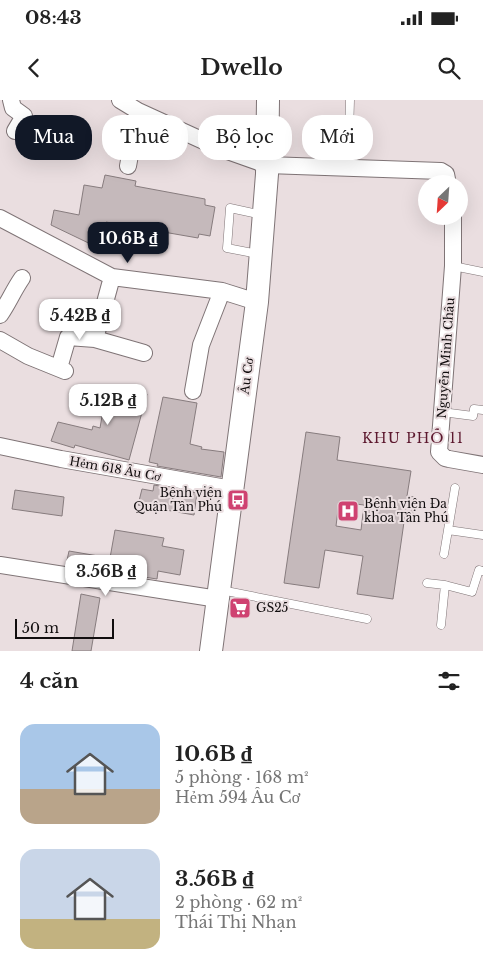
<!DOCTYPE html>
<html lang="vi">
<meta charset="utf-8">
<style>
:root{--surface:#fff;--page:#f6f6f6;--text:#222;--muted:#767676;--accent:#111827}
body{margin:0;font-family:"Libre Baskerville",serif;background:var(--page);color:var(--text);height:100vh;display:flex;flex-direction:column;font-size:19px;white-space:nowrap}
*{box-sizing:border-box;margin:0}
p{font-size:16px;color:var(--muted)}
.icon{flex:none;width:28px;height:28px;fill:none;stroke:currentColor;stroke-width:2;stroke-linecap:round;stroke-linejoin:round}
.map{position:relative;height:551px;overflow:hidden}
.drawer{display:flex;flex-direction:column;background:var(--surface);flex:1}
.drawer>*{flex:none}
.banner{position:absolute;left:15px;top:15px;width:454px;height:45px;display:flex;gap:10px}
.needle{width:32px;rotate:205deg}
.fabs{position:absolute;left:418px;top:75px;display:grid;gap:10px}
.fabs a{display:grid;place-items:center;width:50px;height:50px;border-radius:50%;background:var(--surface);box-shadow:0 5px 20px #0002;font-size:25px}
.scale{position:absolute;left:15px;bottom:12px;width:99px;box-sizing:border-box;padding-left:5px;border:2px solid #110d0e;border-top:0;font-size:14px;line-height:18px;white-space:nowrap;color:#110d0e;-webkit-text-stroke:4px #eadee0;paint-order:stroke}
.price{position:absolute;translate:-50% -42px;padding:0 11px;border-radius:10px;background:#fff;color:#222;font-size:16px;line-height:32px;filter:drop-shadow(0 1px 2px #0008)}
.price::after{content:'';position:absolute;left:50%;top:30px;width:15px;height:11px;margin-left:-8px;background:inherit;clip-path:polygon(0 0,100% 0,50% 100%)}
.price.current{background:var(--accent);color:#fff}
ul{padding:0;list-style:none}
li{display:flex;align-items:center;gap:15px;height:125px;padding:0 20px}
li span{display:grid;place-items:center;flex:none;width:140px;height:100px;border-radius:15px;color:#555}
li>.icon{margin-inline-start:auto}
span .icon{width:60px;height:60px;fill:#fffc;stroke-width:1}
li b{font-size:21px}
h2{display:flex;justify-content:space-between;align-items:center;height:60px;padding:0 20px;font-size:21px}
.pill{padding:0 18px;border-radius:20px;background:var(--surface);box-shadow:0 5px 20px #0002;font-size:18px;line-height:45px}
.pill.current{background:var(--accent);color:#fff}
.status{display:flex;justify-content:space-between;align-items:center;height:35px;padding:0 25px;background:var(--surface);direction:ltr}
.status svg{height:14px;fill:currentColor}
header{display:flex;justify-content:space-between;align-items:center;height:65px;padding:0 20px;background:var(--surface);font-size:22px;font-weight:700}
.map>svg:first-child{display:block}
.building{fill:#c5b9bb;stroke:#877c7e;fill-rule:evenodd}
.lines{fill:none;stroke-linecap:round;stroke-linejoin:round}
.service-casing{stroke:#7f7476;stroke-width:9}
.minor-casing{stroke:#7f7476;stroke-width:18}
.secondary-casing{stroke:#7f7476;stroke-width:24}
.service{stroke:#fff;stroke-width:8}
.minor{stroke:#fff;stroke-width:16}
.secondary{stroke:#fff;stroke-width:22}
.labels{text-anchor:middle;stroke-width:4;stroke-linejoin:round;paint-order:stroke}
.street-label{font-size:12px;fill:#110d0e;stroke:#eadee0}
.poi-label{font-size:12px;fill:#110d0e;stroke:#eadee0;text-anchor:start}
.neighbourhood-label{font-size:14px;letter-spacing:1px;fill:#5c182e;stroke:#eadee0}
</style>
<div class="status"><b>08:43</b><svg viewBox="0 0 49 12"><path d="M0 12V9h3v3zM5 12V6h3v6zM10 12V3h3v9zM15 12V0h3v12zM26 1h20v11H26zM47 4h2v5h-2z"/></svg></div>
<header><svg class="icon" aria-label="back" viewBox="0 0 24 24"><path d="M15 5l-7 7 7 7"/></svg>Dwello<svg class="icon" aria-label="search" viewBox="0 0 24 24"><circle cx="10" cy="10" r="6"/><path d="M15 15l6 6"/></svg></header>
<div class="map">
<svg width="483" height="551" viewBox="0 0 483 551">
<rect width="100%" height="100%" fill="#eadee0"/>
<path class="building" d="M 105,75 L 136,81 L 135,86 L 205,99 L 205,105 L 215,107 L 210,136 L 199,134 L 198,138 L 106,122 L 101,149 L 51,125 L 54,110 L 79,115 L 84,85 L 102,88 Z
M 107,287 L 147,294 L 129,360 L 75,345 L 74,348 L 51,341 L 58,322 L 92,330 L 93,326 L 100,328 Z
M 163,297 L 197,303 L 190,344 L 202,347 L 201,349 L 224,352 L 221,377 L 157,366 L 158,364 L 149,362 Z
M 306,332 L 340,337 L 337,360 L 411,371 L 407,396 L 415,397 L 413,416 L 405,415 L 393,499 L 357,494 L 363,456 L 325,450 L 319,488 L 284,483 ZM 339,402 L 364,405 L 361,430 L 336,426 Z
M 154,385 L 197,393 L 194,415 L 138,405 L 142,389 L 153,391 Z
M 15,390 L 64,397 L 62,416 L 12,409 Z
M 115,430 L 164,438 L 162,446 L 184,450 L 180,475 L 158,471 L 157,479 L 66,465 L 69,451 L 110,458 Z
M 81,494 L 100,498 L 91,551 L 72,551 Z"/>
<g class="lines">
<g class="service-casing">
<path id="service" d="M 348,68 L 350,0
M 258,154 L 227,148 L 230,108 L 262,115
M 453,166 L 483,172
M 442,312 L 473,316 L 474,309 L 483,310
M 448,430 L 483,435
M 444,454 L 455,388
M 427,483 L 445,485 L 472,492 L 479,470 L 483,471
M 221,490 L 367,519
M 441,525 L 445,485"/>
</g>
<g class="minor-casing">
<path id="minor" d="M 11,0 L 13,8 L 24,16 L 15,31
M 120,0 L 138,11 L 219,48 L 267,65 L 441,71 L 446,74 L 448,84
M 128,66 L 138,11
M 453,116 L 453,166 L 439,352 L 445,358 L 449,359 L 483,365
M 0,118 L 112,177 L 222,191 L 257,202
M 112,177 L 95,239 L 144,253
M 0,215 C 9,202 13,191 22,178
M 0,240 L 28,256 L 65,271
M 59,268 L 68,237 L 95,239
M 193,291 L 201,245 L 222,191
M 0,346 L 61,359 L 232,389
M 0,465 L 218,499"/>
</g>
<g class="secondary-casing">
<path id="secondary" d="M 211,551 L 257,202 L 267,74 L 268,0"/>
</g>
<use href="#service" class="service"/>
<use href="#minor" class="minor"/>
<use href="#secondary" class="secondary"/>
</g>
<defs>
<g id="bus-square" transform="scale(1.125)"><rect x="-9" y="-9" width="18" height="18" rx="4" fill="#cf4271" stroke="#eadee0"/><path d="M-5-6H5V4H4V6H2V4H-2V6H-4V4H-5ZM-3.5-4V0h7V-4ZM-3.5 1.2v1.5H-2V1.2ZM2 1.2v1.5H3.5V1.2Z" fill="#fff"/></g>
<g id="hospital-square" transform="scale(1.125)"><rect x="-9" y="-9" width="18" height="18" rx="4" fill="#cf4271" stroke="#eadee0"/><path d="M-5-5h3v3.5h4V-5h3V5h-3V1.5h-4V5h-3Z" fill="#fff"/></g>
<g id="supermarket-square" transform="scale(1.125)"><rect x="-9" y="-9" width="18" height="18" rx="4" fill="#cf4271" stroke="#eadee0"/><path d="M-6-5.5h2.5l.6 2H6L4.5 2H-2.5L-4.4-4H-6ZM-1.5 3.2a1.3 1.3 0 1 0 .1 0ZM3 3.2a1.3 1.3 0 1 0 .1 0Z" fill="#fff"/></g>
</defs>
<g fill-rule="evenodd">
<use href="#bus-square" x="238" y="400"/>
<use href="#hospital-square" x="348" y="411"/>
<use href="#supermarket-square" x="240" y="508"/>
</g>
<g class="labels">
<g class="street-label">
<text transform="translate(446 258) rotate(-86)" y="4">Nguyễn Minh Châu</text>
<text transform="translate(247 276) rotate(-82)" y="4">Âu Cơ</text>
<text transform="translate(115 369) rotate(10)" y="4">Hẻm 618 Âu Cơ</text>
</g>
<g class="poi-label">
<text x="222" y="397" text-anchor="end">Bệnh viện<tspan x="222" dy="14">Quận Tân Phú</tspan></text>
<text x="364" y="408">Bệnh viện Đa<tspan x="364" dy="14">khoa Tân Phú</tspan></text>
<text x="256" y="512">GS25</text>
</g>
<g class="neighbourhood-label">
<text x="413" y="343">KHU PHỐ 11</text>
</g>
</g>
</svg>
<div class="fabs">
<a><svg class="needle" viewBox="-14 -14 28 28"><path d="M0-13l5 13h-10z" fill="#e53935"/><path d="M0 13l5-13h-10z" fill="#767676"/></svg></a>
</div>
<div class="scale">50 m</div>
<b class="price current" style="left:128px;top:164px">10.6B ₫</b>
<b class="price" style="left:80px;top:241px">5.42B ₫</b>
<b class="price" style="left:108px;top:326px">5.12B ₫</b>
<b class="price" style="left:106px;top:497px">3.56B ₫</b>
<div class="banner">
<a class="pill current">Mua</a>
<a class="pill">Thuê</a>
<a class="pill">Bộ lọc</a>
<a class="pill">Mới</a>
</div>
</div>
<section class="drawer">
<h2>4 căn<svg class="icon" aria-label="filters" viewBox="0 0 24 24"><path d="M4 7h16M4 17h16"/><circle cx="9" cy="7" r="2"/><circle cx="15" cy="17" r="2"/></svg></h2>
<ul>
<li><span style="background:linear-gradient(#a9c7e8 65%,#b9a48a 0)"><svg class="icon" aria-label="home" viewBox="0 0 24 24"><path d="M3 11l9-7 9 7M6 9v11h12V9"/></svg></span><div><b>10.6B ₫</b><p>5 phòng · 168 m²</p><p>Hẻm 594 Âu Cơ</p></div></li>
<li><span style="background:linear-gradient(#c9d6e8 70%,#c2b280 0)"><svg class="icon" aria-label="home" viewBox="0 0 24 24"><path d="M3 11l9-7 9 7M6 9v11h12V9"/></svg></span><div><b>3.56B ₫</b><p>2 phòng · 62 m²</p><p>Thái Thị Nhạn</p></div></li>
</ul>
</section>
